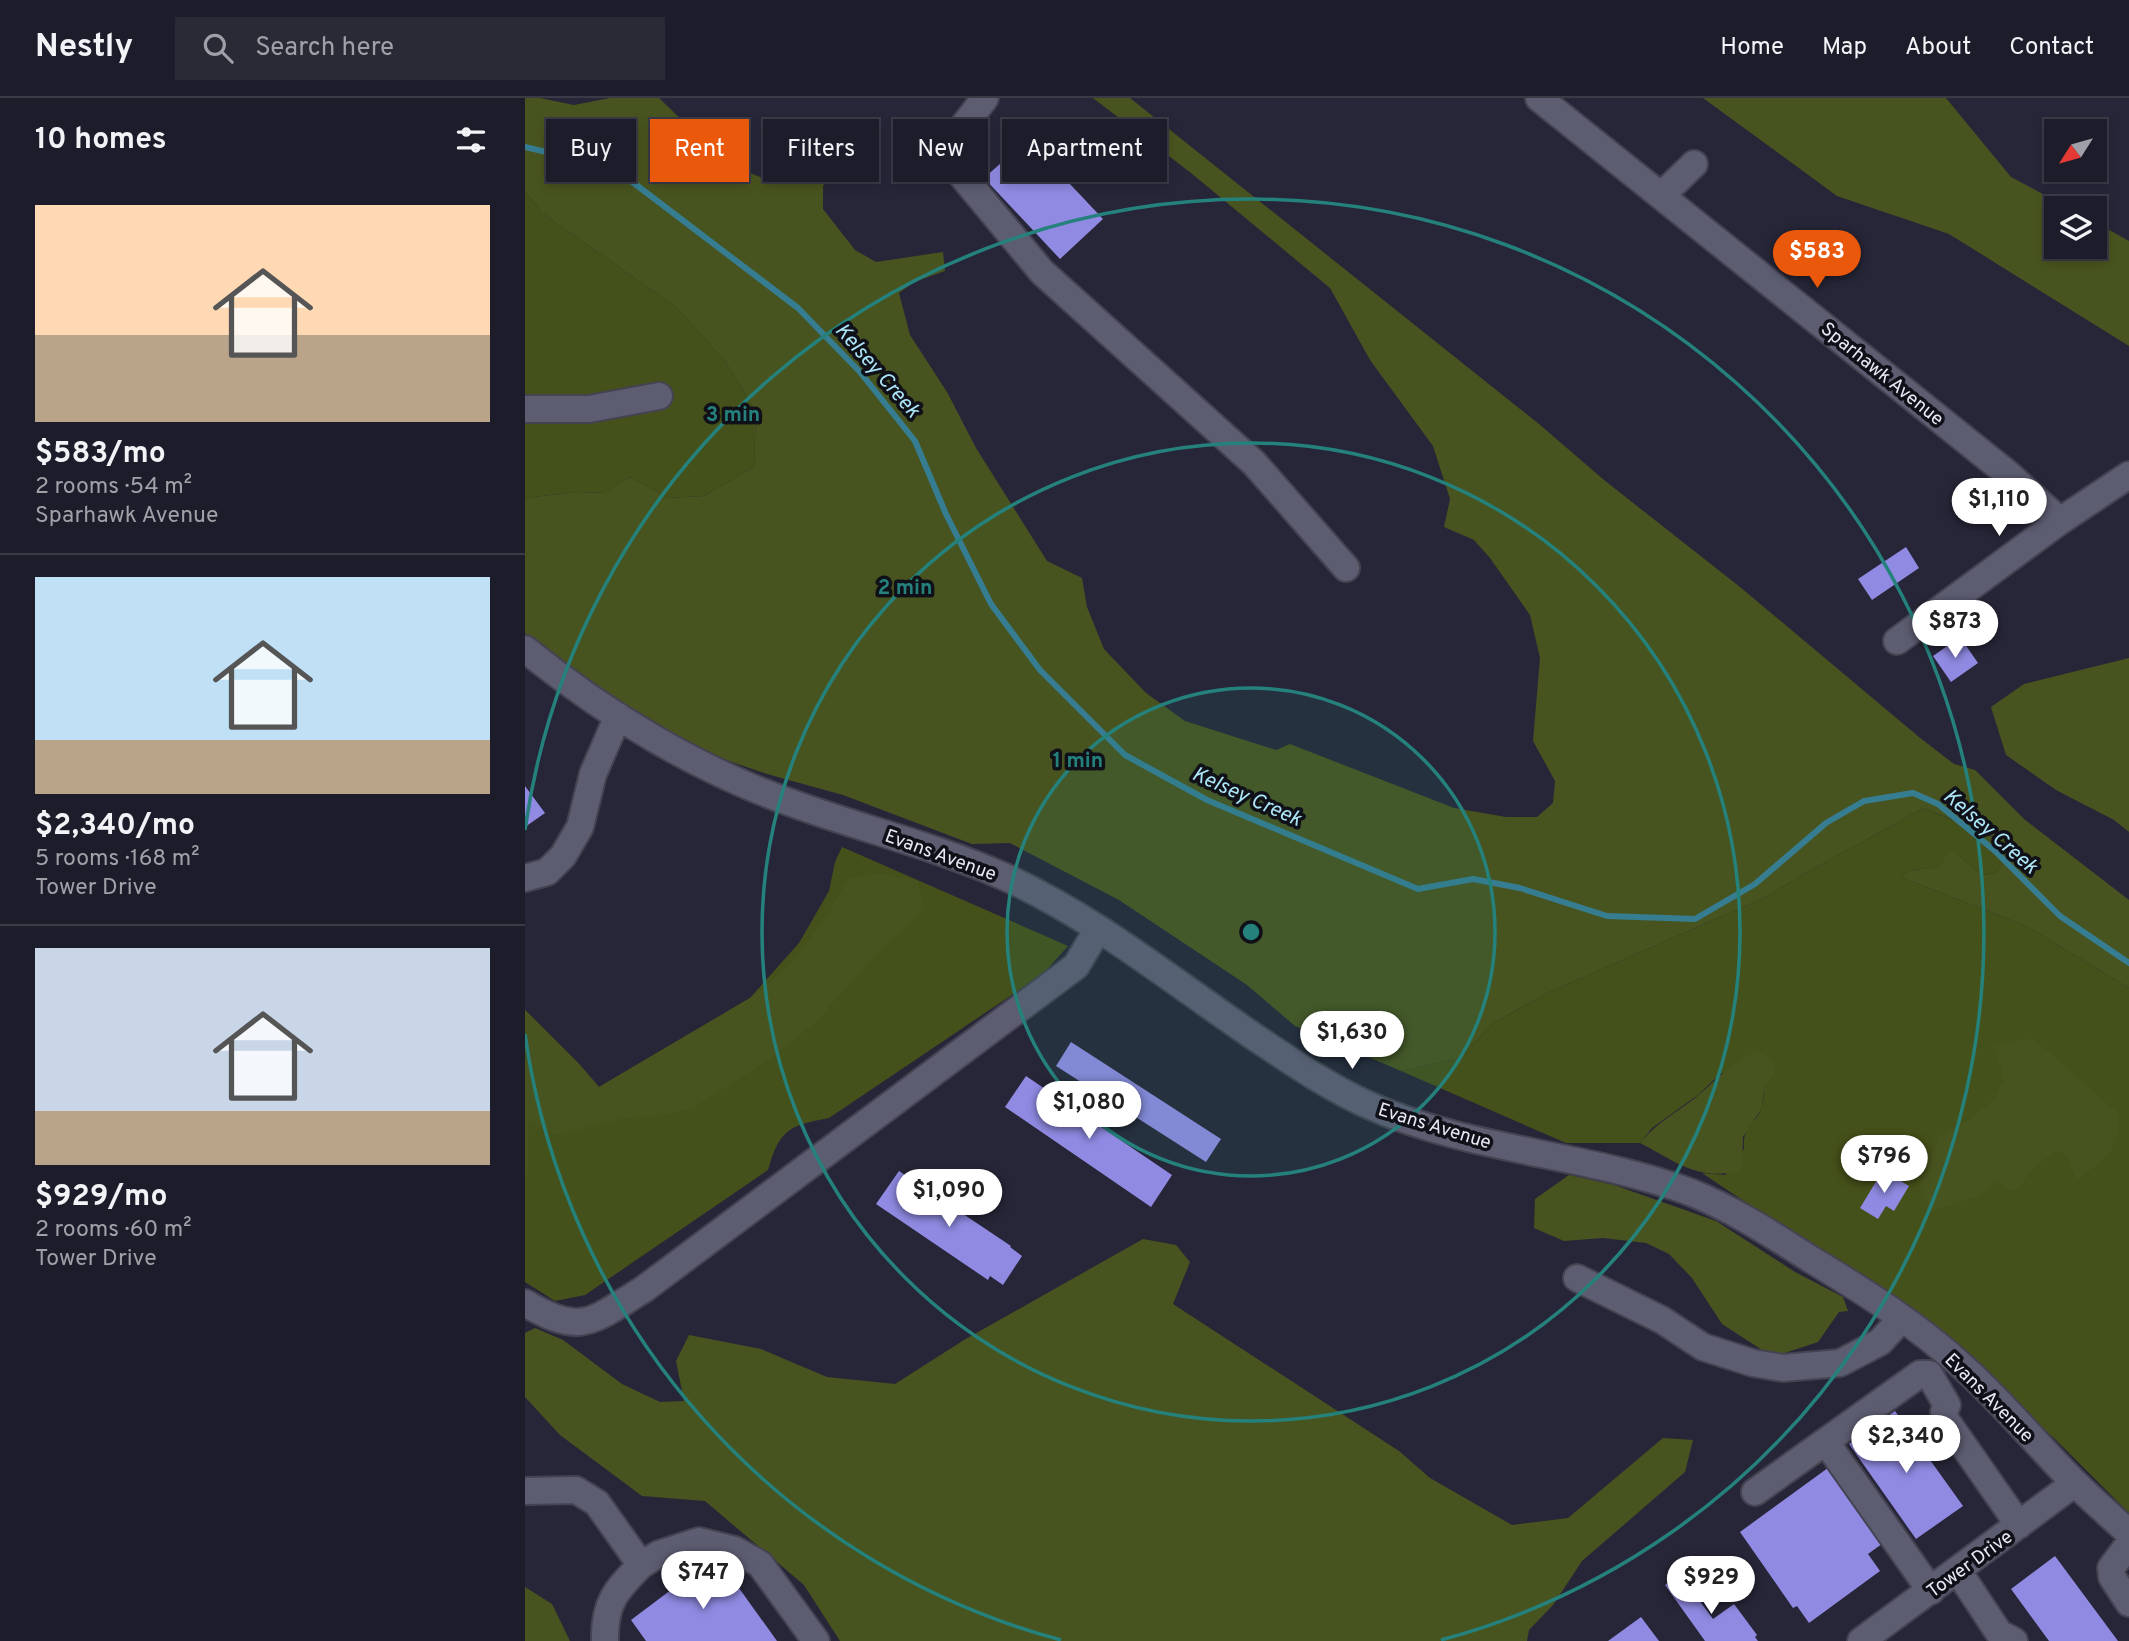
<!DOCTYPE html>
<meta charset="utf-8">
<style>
:root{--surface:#1d1c2a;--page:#2a2936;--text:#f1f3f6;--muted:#a0a1a8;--line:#3b3a47;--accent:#ea580c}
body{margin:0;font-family:Overpass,sans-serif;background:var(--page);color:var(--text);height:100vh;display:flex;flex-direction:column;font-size:26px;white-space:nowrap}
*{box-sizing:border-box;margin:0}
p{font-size:23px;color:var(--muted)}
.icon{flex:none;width:38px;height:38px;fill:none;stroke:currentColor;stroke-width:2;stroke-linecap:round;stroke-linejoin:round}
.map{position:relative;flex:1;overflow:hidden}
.drawer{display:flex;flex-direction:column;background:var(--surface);width:525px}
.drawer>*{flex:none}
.guide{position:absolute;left:21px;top:21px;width:665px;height:63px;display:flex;gap:14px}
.needle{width:46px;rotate:233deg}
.controls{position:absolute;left:1519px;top:21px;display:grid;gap:14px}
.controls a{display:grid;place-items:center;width:63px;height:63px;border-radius:0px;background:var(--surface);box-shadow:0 4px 10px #0003,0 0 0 2px var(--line);font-size:35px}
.price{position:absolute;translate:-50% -60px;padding:0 16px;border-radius:24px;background:#fff;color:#222;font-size:23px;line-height:46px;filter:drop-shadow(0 2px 4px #0008)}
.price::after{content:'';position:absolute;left:50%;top:42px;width:21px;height:16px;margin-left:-10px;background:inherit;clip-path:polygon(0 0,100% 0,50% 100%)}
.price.selected{background:var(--accent);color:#fff}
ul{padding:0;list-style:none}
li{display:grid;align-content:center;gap:14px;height:371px;padding:0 35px}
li+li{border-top:2px solid var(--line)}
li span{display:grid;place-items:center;height:217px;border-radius:0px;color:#555}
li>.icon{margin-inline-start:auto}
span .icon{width:126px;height:126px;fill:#fffc;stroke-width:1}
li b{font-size:30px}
h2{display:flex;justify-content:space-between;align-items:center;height:84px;padding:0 35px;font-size:30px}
.pill{padding:0 24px;border-radius:0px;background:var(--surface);box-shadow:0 4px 10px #0003,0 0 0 2px var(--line);font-size:24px;line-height:63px}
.pill.selected{background:var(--accent);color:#fff}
header{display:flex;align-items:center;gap:42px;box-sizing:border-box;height:98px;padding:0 35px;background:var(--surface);border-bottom:2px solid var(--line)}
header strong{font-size:33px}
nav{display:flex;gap:38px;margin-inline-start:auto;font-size:24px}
.search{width:490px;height:63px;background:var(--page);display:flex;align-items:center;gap:18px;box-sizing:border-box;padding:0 24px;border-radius:0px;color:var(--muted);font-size:26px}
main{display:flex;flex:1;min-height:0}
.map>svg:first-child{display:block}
.green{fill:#45511a}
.forest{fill:#48541f}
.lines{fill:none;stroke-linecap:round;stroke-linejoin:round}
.stream{stroke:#367d91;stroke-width:6}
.building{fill:#908ae2}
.minor-casing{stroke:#444352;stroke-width:30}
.minor{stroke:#5d5d72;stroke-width:26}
.ring{fill:none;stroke:#25817c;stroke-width:3.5}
.labels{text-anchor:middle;stroke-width:7;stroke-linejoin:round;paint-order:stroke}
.street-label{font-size:19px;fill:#e8e8f5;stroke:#101018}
.water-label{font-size:21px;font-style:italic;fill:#ace5f7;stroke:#101018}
.centre{fill:#25817c;stroke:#101018;stroke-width:3.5}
.ring-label{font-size:21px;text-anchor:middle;font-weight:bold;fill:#25817c;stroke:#101018;stroke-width:7;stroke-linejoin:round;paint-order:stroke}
</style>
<header>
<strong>Nestly</strong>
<div class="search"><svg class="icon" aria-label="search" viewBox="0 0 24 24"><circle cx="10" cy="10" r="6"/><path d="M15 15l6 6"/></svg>Search here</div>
<nav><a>Home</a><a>Map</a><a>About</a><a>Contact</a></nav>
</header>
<main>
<section class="drawer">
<h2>10 homes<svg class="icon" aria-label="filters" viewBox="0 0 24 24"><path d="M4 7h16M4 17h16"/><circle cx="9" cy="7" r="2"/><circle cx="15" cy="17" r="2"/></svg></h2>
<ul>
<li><span style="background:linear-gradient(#ffd9b3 60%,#b9a48a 0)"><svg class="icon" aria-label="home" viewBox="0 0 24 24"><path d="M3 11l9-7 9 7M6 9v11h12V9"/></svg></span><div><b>$583/mo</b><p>2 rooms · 54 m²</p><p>Sparhawk Avenue</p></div></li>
<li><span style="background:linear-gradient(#bfe0f5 75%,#b9a48a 0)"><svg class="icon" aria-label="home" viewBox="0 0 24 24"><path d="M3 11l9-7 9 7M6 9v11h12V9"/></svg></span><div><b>$2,340/mo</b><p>5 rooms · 168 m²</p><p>Tower Drive</p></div></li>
<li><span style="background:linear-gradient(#c9d6e8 75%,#b9a48a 0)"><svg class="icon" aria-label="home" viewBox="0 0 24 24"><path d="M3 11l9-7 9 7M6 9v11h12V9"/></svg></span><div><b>$929/mo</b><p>2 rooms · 60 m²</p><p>Tower Drive</p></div></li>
</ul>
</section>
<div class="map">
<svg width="1604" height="1543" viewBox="0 0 1604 1543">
<rect width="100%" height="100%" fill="#272638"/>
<path class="green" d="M 0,93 L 17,115 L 151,209 L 200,263 L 231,314 L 229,369 L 179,398 L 143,400 L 105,379 L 80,395 L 52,394 L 0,400 Z
M 1399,710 L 1470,740 L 1478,766 L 1470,775 L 1457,777 L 1433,757 L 1417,769 L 1387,772 L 1376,779 L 1501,828 L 1604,890 L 1604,1415 L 1530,1341 L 1353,1193 L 1177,1075 L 1200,1077 L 1219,1051 C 1217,1025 1232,1027 1237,1008 C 1239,1003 1238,996 1239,990 L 1196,975 L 1173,997 L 1127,1030 L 1115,1045 L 1041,1045 L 876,973 L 935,960 L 968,925 L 1022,895 L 1241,799 L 1284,773 Z
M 317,749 L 543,848 L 518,876 L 304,1020 C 263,1028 255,1031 243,1072 L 60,1197 L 30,1203 L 0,1184 L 0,912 L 55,967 L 74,989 L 225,900 L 274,845 L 304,793 L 310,764 Z"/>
<path class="forest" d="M 0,0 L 15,0 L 49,7 L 85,0 L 134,0 L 202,66 L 240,81 L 263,78 L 297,62 L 330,53 L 313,65 L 298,88 L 298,111 L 330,152 L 351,164 L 418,154 L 420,173 L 389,184 L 374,195 L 385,237 L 422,294 L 451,350 L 522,463 L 557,480 L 562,509 L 579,551 L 621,595 L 660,623 L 751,652 L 765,646 L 929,710 L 981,719 L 1012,719 L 1028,705 L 1030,683 L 1008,643 L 1015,560 L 1005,517 L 965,460 L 949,442 L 919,429 L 925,401 L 908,348 L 845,262 L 805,190 L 666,75 L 568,0 L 605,0 L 1014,326 L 1079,382 L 1215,489 L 1394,639 L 1429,666 L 1450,672 L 1499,721 L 1604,802 L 1604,890 L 1501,828 L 1376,779 L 1387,772 L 1416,769 L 1423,754 L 1433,757 L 1457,777 L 1470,775 L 1478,766 L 1470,739 L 1399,710 L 1284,773 L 1241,799 L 1022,895 L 968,925 L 935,960 L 876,973 L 770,928 L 722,887 L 594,802 L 485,745 L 447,746 L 318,697 L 242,676 L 201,662 L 159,643 L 102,612 L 38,569 L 0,535 L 0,400 L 52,394 L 79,395 L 105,379 L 143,400 L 179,398 L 229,369 L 231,314 L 200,263 L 151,209 L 17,115 L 0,93 Z
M 1178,0 L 1421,0 L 1486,79 L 1544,110 L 1531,110 L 1531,149 L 1570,149 L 1570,124 L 1604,143 L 1604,248 L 1424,136 L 1312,98 Z
M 1604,560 L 1604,734 L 1589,722 L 1531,692 L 1481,657 L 1466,609 L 1499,586 Z
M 354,775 L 392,782 L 400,811 L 348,860 L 291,924 L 248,959 L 168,1010 L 142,1017 L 99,1020 L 33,1037 L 4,1024 L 3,1071 L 0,1088 L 0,912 L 55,967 L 74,989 L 225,900 L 266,866 L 303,816 L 323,780 Z
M 1509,941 L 1592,1014 C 1598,1051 1579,1061 1552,1082 L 1540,1057 L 1532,1052 L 1512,1067 L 1489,1094 L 1472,1084 L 1454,1098 L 1406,1113 L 1394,1089 L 1414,1038 L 1444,1022 L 1468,1002 L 1479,982 L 1470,949 L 1489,942 Z
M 1232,953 L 1246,960 L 1251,972 L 1239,990 L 1237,1010 L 1218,1039 L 1217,1072 C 1173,1084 1152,1064 1115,1045 C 1130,1026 1151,1015 1170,1000 C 1191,983 1207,963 1232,953 Z
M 1044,1077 L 1089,1087 L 1191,1123 L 1270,1174 L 1318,1199 L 1323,1213 L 1314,1214 L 1293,1244 L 1248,1259 L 1197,1226 L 1167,1180 L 1144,1156 L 1121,1145 L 1078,1140 L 1039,1143 L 1009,1130 L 1010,1101 Z
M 618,1141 L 651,1147 L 665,1164 L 648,1206 L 874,1353 L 905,1380 L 987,1427 L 1043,1420 L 1138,1340 L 1168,1342 L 1160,1374 L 1057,1463 L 1028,1507 L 1004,1532 L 1002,1543 L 315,1543 L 279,1487 L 180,1403 L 117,1398 L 35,1337 L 0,1299 L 0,1235 L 10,1230 L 38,1242 L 97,1286 L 135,1304 L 159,1303 L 151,1263 L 164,1237 L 236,1251 L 302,1279 L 370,1286 L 439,1242 Z
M 0,1489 L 27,1506 L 45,1543 L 0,1543 Z"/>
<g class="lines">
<path class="stream" d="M 0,49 L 89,70 L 273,210 L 335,274 L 390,343 L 421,416 L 466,506 L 515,572 L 600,657 L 682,702 L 893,791 L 948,781 L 995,790 L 1082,818 L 1170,821 L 1230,786 L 1301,725 L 1339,703 L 1388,695 L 1413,706 L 1470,753 L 1535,818 L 1604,865"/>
</g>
<path class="building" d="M 495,33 L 578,121 L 535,161 L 459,80 L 484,58 L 476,50 Z
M 1381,449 L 1394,470 L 1347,502 L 1333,481 Z
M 1435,539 L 1453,565 L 1426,584 L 1408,558 Z
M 0,688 L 20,715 L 0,729 Z
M 546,944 L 696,1041 L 681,1064 L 531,968 Z
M 501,978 L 647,1077 L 626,1109 L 480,1009 Z
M 1358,1072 L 1384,1088 L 1369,1113 L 1361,1108 L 1353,1121 L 1335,1110 Z
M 374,1073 L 486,1148 L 485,1149 L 497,1158 L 478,1187 L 465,1178 L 463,1182 L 351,1106 Z
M 1370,1313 L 1438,1408 L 1391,1441 L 1324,1346 Z
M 1307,1367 L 1361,1443 L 1343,1456 L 1355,1473 L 1284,1525 L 1272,1508 L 1268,1510 L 1215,1434 Z
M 191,1458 L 252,1543 L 121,1543 L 106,1522 Z
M 1530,1458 L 1593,1543 L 1524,1543 L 1486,1491 Z
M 1155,1476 L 1188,1521 L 1209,1506 L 1232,1537 L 1230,1539 L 1233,1543 L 1180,1543 L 1140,1487 Z
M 1116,1519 L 1134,1543 L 1083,1543 Z"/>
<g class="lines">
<g class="minor-casing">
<path id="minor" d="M 460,0 L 434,34 L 424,62 L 517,174 L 729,365 L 821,470
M 1014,0 L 1483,376 L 1535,423
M 1137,97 L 1169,66
M 0,311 L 64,311 L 134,298
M 1372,543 L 1535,423 L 1604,377
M 0,551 C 81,617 176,674 275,708 C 342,732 412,749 478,778 C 571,820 652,887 737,944 C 770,966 804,989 841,1006 C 944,1053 1059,1055 1165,1094 C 1208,1111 1248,1137 1287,1162 C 1340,1194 1394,1228 1439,1270 C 1478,1305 1512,1347 1549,1384 C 1567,1402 1586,1418 1604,1435
M 0,780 L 22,774 L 38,758 L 55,729 L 68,676 L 93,618
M 1052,1180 L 1137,1222 L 1178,1249 L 1228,1265 L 1258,1270 L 1315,1265 L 1355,1244 L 1377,1220
M 0,1205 C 57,1239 67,1223 119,1191 L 551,868 L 573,831
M 1301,1344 L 1406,1493
M 0,1393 L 51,1392 L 72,1405 L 116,1467 C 91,1492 79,1505 80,1543
M 1230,1394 L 1395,1276 L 1404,1276 L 1422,1307 L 1419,1314 L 1420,1321 L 1494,1427
M 1604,1446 L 1586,1470 L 1587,1479 L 1604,1505
M 116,1467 L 134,1456 L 174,1443 L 210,1452 L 235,1466 L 291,1543
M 1433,1473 L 1474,1535 L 1489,1543
M 1336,1543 L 1550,1385"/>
</g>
<use href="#minor" class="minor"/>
</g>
<circle cx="726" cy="834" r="244" fill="#25817c" fill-opacity=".12"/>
<g class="ring">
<circle cx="726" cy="834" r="244"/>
<circle cx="726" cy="834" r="489"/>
<path d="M536 1542A733 733 0 0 1 0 936M0 732A733 733 0 1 1 916 1542"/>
</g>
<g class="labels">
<g class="street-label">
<text transform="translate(1358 275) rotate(39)" y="7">Sparhawk Avenue</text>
<text transform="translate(416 756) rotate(20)" y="7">Evans Avenue</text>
<text transform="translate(910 1027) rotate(17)" y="7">Evans Avenue</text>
<text transform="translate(1465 1299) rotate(45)" y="7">Evans Avenue</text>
<text transform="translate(1444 1465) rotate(-36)" y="7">Tower Drive</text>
</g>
<g class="water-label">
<text transform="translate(353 272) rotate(49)" y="7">Kelsey Creek</text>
<text transform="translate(722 698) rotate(24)" y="7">Kelsey Creek</text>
<text transform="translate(1466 733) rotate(41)" y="7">Kelsey Creek</text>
</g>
</g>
<circle cx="726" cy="834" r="10" class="centre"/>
<g class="ring-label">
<text x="208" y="323">3 min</text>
<text x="380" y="496">2 min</text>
<text x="553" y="669">1 min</text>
</g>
</svg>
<div class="controls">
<a><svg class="needle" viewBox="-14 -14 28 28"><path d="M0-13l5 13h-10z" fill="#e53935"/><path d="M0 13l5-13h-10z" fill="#a0a1a8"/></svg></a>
<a><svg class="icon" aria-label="layers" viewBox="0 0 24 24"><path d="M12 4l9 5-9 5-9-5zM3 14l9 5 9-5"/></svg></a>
</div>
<b class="price selected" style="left:1292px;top:192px">$583</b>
<b class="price" style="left:1474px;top:440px">$1,110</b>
<b class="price" style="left:1430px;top:562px">$873</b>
<b class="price" style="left:827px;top:973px">$1,630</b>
<b class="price" style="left:564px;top:1043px">$1,080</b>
<b class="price" style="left:1359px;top:1097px">$796</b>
<b class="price" style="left:424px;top:1131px">$1,090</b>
<b class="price" style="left:1381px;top:1377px">$2,340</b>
<b class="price" style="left:178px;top:1513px">$747</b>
<b class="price" style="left:1186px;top:1518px">$929</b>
<div class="guide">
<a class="pill">Buy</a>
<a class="pill selected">Rent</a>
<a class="pill">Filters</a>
<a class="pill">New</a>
<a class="pill">Apartment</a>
</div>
</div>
</main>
